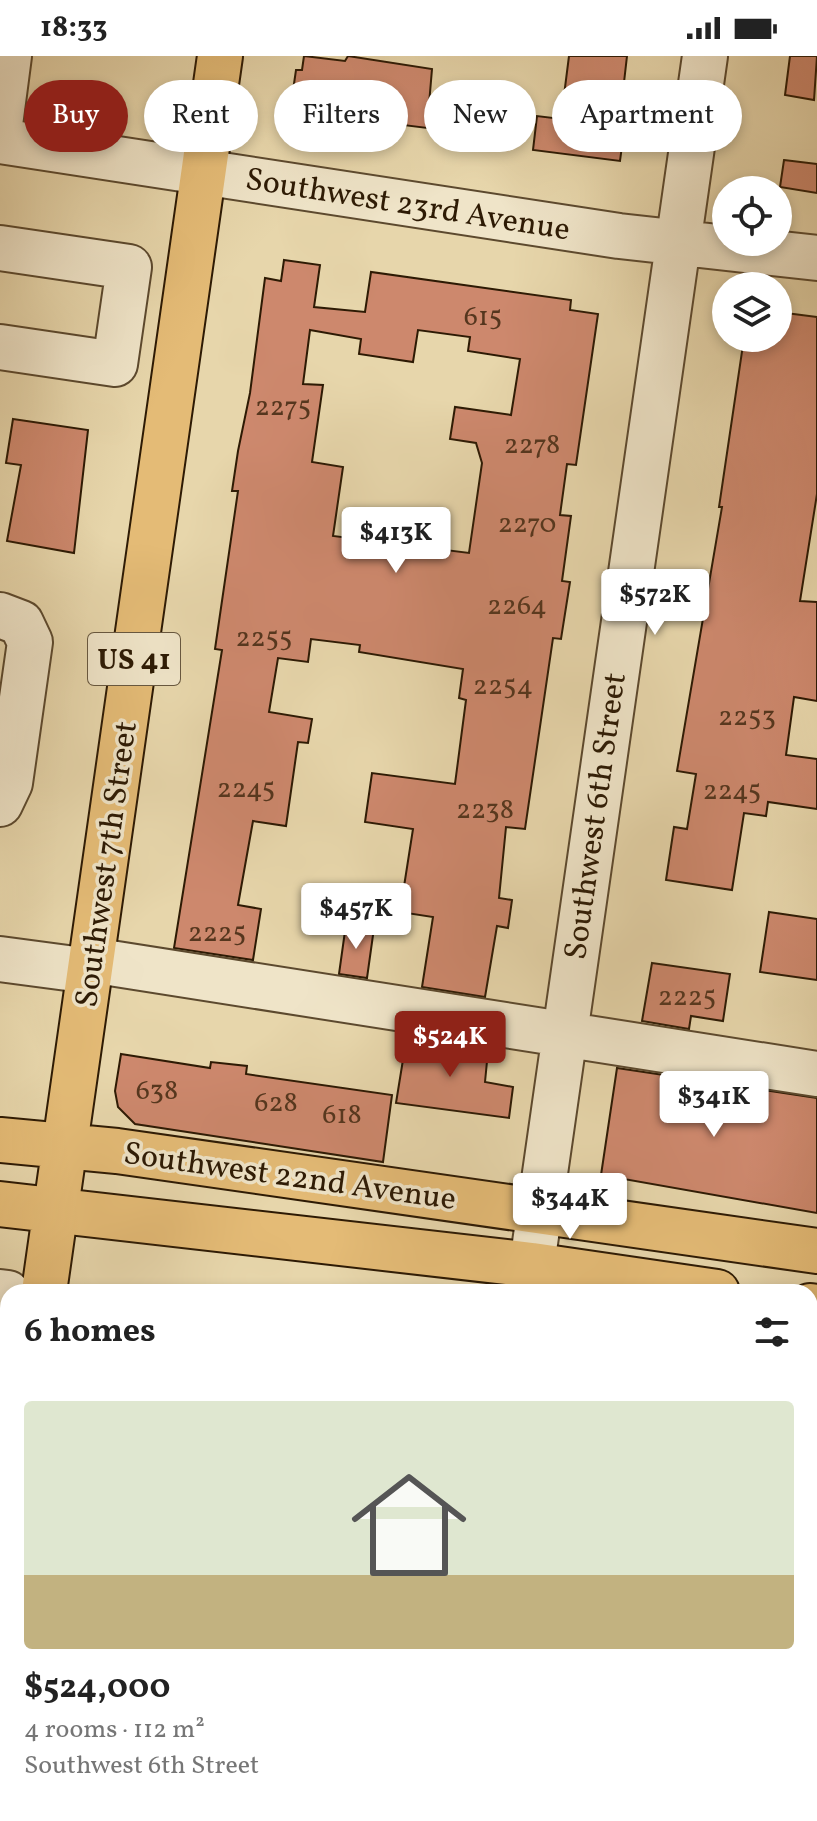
<!DOCTYPE html>
<meta charset="utf-8">
<style>
:root{--surface:#fff;--page:#f6f6f6;--text:#222;--muted:#767676;--accent:#8f2418}
body{margin:0;font-family:Vollkorn,serif;background:var(--page);color:var(--text);height:100vh;display:flex;flex-direction:column;font-size:30px;white-space:nowrap}
*{box-sizing:border-box;margin:0}
p{font-size:26px;color:var(--muted)}
.icon{flex:none;width:44px;height:44px;fill:none;stroke:currentColor;stroke-width:2;stroke-linecap:round;stroke-linejoin:round}
.map{position:relative;flex:1;overflow:hidden}
.panel{position:absolute;left:0px;top:1228px;width:818px;height:538px;display:flex;flex-direction:column;background:var(--surface);border-radius:24px 24px 0 0;box-shadow:0 4px 12px #0003}
.panel>*{flex:none}
.hud{position:absolute;left:24px;top:24px;width:770px;height:72px;display:flex;gap:16px}
.tools{position:absolute;left:712px;top:120px;display:grid;gap:16px}
.tools a{display:grid;place-items:center;width:80px;height:80px;border-radius:50%;background:var(--surface);box-shadow:0 4px 12px #0003;font-size:40px}
.price{position:absolute;translate:-50% -68px;padding:0 18px;border-radius:8px;background:#fff;color:#222;font-size:26px;line-height:52px;filter:drop-shadow(0 2px 4px #0008)}
.price::after{content:'';position:absolute;left:50%;top:48px;width:24px;height:18px;margin-left:-12px;background:inherit;clip-path:polygon(0 0,100% 0,50% 100%)}
.price.on{background:var(--accent);color:#fff}
ul{padding:0;list-style:none}
li{display:grid;align-content:center;gap:16px;height:424px;padding:0 24px}
li span{display:grid;place-items:center;height:248px;border-radius:8px;color:#555}
li>.icon{margin-inline-start:auto}
span .icon{width:144px;height:144px;fill:#fffc;stroke-width:1}
li b{font-size:34px}
h2{display:flex;justify-content:space-between;align-items:center;height:96px;padding:0 24px;font-size:34px}
.pill{padding:0 28px;border-radius:36px;background:var(--surface);box-shadow:0 4px 12px #0003;font-size:28px;line-height:72px}
.pill.on{background:var(--accent);color:#fff}
.status{display:flex;justify-content:space-between;align-items:center;height:56px;padding:0 40px;background:var(--surface);direction:ltr}
.status svg{height:22px;fill:currentColor}
.map>svg:first-child{display:block}
.building{fill:#cd886d;stroke:#2d1a04;stroke-width:2;fill-rule:evenodd}
.lines{fill:none;stroke-linecap:round;stroke-linejoin:round}
.minor-casing{stroke:#5c492e;stroke-width:48}
.major-casing{stroke:#2d1a04;stroke-width:48}
.minor{stroke:#efe4c8;stroke-width:44}
.major{stroke:#e4bb76;stroke-width:44}
.labels{text-anchor:middle;stroke-width:7;stroke-linejoin:round;paint-order:stroke}
.number-label{font-size:28px;fill:#55361e}
.shield{fill:#efe4c8;stroke:#67573f;stroke-width:2}
.shield-label{font-size:30px;font-weight:bold;fill:#2d1a04}
.street-label{font-size:32px;fill:#2d1a04;stroke:#efe4c8}
</style>
<div class="status"><b>18:33</b><svg viewBox="0 0 49 12"><path d="M0 12V9h3v3zM5 12V6h3v6zM10 12V3h3v9zM15 12V0h3v12zM26 1h20v11H26zM47 4h2v5h-2z"/></svg></div>
<div class="map">
<svg width="817" height="1765" viewBox="0 0 817 1765">
<rect width="100%" height="100%" fill="#e7d6ab"/>
<filter id="stains"><feTurbulence type="fractalNoise" baseFrequency=".0025" numOctaves="4"/><feColorMatrix values="0 0 0 0 .2 0 0 0 0 .09 0 0 0 0 .02 0 0 0 .5 -.17"/></filter>
<radialGradient id="worn" r=".72"><stop offset=".6" stop-color="#630" stop-opacity="0"/><stop offset="1" stop-color="#630" stop-opacity=".3"/></radialGradient>
<path class="building" d="M 304,0 L 345,5 L 348,0 L 432,13 L 427,72 L 290,55 L 296,14 L 302,14 Z
M 569,0 L 627,0 L 622,44 L 628,45 L 620,105 L 533,94 L 537,60 L 561,63 Z
M 790,0 L 817,0 L 814,44 L 785,39 Z
M 784,104 L 817,108 L 817,137 L 780,131 Z
M 284,204 L 320,209 L 314,251 L 365,256 L 371,216 L 571,244 L 570,254 L 598,258 L 576,409 L 567,408 L 560,459 L 571,460 L 562,525 L 570,526 L 561,583 L 553,582 L 525,773 L 506,771 L 499,842 L 512,844 L 508,872 L 497,870 L 485,941 L 422,931 L 433,861 L 400,856 L 413,773 L 365,766 L 372,717 L 455,728 L 466,644 L 459,642 L 463,613 L 359,596 L 360,589 L 311,583 L 308,606 L 278,602 L 269,656 L 312,663 L 308,687 L 298,686 L 286,770 L 253,765 L 238,849 L 261,853 L 253,904 L 174,892 L 222,594 L 215,593 L 238,435 L 232,435 L 238,395 L 250,337 L 265,222 L 281,225 ZM 310,274 L 361,283 L 359,298 L 413,306 L 418,274 L 470,281 L 468,295 L 520,303 L 511,359 L 455,351 L 450,383 L 476,387 L 482,407 L 469,497 L 333,480 L 343,411 L 312,406 L 323,329 L 303,328 Z
M 778,256 L 817,261 L 817,438 L 800,545 L 817,546 L 817,645 L 794,641 L 786,699 L 817,703 L 817,753 L 768,746 L 766,760 L 744,757 L 732,834 L 666,824 L 674,771 L 687,773 L 696,718 L 677,715 L 722,451 L 719,451 L 744,282 L 778,282 Z
M 13,363 L 88,374 L 74,497 L 7,485 L 21,409 L 6,407 Z
M 769,856 L 817,863 L 817,924 L 760,916 Z
M 346,868 L 374,872 L 367,922 L 339,918 Z
M 652,907 L 730,918 L 723,965 L 691,960 L 689,973 L 642,965 Z
M 407,979 L 478,990 L 478,993 L 488,995 L 485,1026 L 513,1031 L 509,1062 L 396,1047 Z
M 121,998 L 210,1012 L 211,1006 L 247,1010 L 246,1018 L 392,1039 L 383,1106 L 135,1068 L 118,1051 L 115,1035 Z
M 617,1012 L 817,1042 L 817,1157 L 601,1119 Z"/>
<g class="lines">
<g class="minor-casing">
<path id="minor" d="M 0,69 L 9,0
M 0,85 L 619,180 L 817,202
M 0,192 L 129,211 L 115,308 L 0,291
M 0,559 L 21,567 L 30,586 L 10,727 L 0,748
M 0,903 L 90,915
M 91,904 L 817,1018
M 0,1236 L 8,1237
M 528,1236 L 705,0
M 449,1765 L 450,1758"/>
</g>
<g class="major-casing">
<path id="major" d="M 0,1084 L 117,1095 L 817,1195
M 0,1148 L 532,1209 L 717,1236
M 44,1236 L 220,0
M 810,1250 L 817,1251
M 0,1530 L 8,1476"/>
</g>
<use href="#minor" class="minor"/>
<use href="#major" class="major"/>
</g>
<g class="labels">
<g class="number-label">
<text x="483" y="269">615</text>
<text x="283" y="359">2275</text>
<text x="532" y="397">2278</text>
<text x="527" y="476">2270</text>
<text x="517" y="558">2264</text>
<text x="264" y="590">2255</text>
<text x="503" y="638">2254</text>
<text x="747" y="669">2253</text>
<text x="246" y="741">2245</text>
<text x="732" y="743">2245</text>
<text x="485" y="762">2238</text>
<text x="217" y="885">2225</text>
<text x="687" y="949">2225</text>
<text x="157" y="1043">638</text>
<text x="276" y="1055">628</text>
<text x="342" y="1067">618</text>
</g>
<rect class="shield" x="88" y="577" width="92" height="52" rx="6"/>
<g class="shield-label">
<text x="134" y="613">US 41</text>
</g>
<g class="street-label">
<text transform="translate(408 147) rotate(9)" y="11">Southwest 23rd Avenue</text>
<text transform="translate(594 760) rotate(-82)" y="11">Southwest 6th Street</text>
<text transform="translate(105 808) rotate(-82)" y="11">Southwest 7th Street</text>
<text transform="translate(290 1119) rotate(8)" y="11">Southwest 22nd Avenue</text>
</g>
</g>
<rect width="100%" height="100%" filter="url(#stains)"/>
<rect width="100%" height="100%" fill="url(#worn)"/>
</svg>
<div class="tools">
<a><svg class="icon" aria-label="locate" viewBox="0 0 24 24"><circle cx="12" cy="12" r="6"/><path d="M12 2v4M12 18v4M2 12h4M18 12h4"/></svg></a>
<a><svg class="icon" aria-label="layers" viewBox="0 0 24 24"><path d="M12 4l9 5-9 5-9-5zM3 14l9 5 9-5"/></svg></a>
</div>
<b class="price" style="left:396px;top:519px">$413K</b>
<b class="price" style="left:655px;top:581px">$572K</b>
<b class="price" style="left:356px;top:895px">$457K</b>
<b class="price on" style="left:450px;top:1023px">$524K</b>
<b class="price" style="left:714px;top:1083px">$341K</b>
<b class="price" style="left:570px;top:1185px">$344K</b>
<div class="hud">
<a class="pill on">Buy</a>
<a class="pill">Rent</a>
<a class="pill">Filters</a>
<a class="pill">New</a>
<a class="pill">Apartment</a>
</div>
<section class="panel">
<h2>6 homes<svg class="icon" aria-label="filters" viewBox="0 0 24 24"><path d="M4 7h16M4 17h16"/><circle cx="9" cy="7" r="2"/><circle cx="15" cy="17" r="2"/></svg></h2>
<ul>
<li><span style="background:linear-gradient(#dfe7d0 70%,#c2b280 0)"><svg class="icon" aria-label="home" viewBox="0 0 24 24"><path d="M3 11l9-7 9 7M6 9v11h12V9"/></svg></span><div><b>$524,000</b><p>4 rooms · 112 m²</p><p>Southwest 6th Street</p></div></li>
</ul>
</section>
</div>
